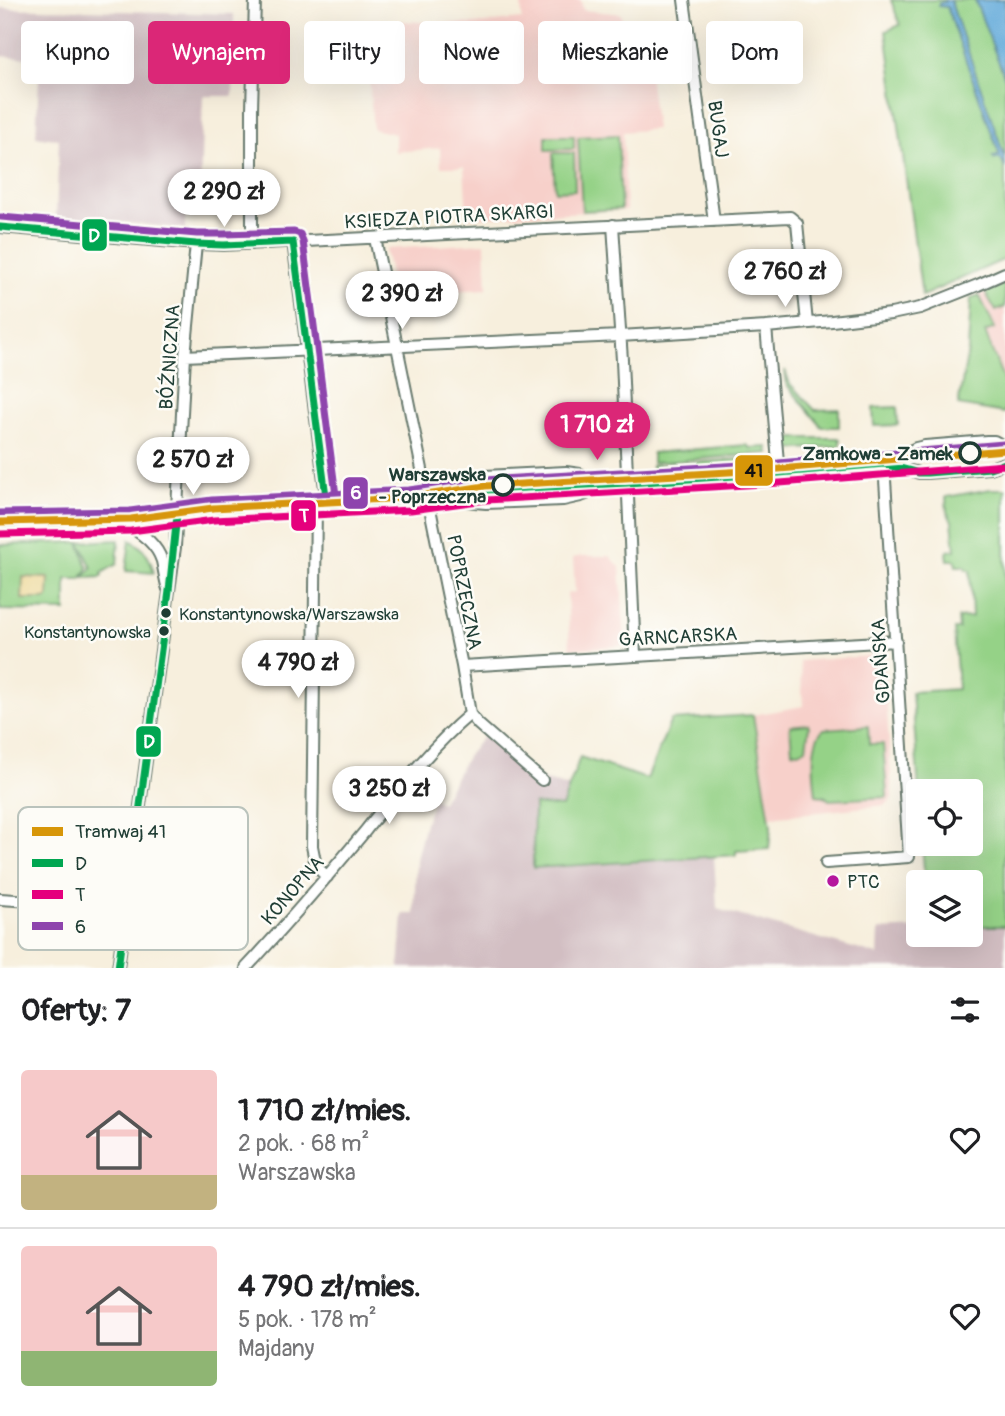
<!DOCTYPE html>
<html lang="pl">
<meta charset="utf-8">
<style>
:root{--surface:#fff;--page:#f6f6f6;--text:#202124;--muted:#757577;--line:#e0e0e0;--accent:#db2777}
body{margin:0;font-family:Pangolin,sans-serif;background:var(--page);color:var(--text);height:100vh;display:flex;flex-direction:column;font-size:26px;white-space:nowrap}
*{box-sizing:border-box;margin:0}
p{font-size:23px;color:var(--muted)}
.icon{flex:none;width:38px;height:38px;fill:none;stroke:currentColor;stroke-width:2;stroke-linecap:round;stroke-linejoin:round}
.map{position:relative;height:968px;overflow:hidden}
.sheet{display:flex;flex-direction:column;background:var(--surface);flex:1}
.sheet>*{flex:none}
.banner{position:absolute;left:21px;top:21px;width:964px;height:63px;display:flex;gap:14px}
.tools{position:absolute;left:906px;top:779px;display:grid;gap:14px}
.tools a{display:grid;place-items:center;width:77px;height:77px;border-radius:7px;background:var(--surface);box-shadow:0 7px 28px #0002;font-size:35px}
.price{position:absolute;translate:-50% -60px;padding:0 16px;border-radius:24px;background:#fff;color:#222;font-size:23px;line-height:46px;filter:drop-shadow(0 2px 4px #0008)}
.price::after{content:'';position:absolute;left:50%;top:42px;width:21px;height:16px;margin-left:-10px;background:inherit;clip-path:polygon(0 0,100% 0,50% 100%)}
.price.selected{background:var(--accent);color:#fff}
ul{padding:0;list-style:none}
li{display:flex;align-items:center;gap:21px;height:175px;padding:0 21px}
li+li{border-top:2px solid var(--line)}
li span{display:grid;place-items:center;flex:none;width:196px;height:140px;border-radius:7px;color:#555}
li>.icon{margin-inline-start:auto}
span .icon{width:84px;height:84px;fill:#fffc;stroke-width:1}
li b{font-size:30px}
h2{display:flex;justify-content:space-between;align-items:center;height:84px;padding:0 21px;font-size:30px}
.tag{padding:0 24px;border-radius:7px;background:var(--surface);box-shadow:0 7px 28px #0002;font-size:24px;line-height:63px}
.tag.selected{background:var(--accent);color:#fff}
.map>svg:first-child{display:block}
.built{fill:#f7d0ca}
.industrial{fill:#d2bec2}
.green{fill:#95d287;stroke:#5a885e;stroke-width:2}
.sand{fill:#eeda9e;stroke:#868c69;stroke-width:2}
.water{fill:#64aada;stroke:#427487;stroke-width:2}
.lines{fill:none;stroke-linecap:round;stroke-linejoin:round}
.minor-casing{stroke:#6b7b6f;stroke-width:14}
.minor{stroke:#fff;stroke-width:10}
.bus-1-casing{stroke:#fdfcf7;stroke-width:12}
.bus-2-casing{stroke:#fdfcf7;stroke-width:12}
.bus-3-casing{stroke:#fdfcf7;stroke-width:12}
.bus-1{stroke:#00a651;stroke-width:7}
.bus-2{stroke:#e5007d;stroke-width:7}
.bus-3{stroke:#8e44ad;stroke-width:7}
.tram-1-casing{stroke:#fdfcf7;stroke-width:12}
.tram-1{stroke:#d79608;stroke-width:7}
.stop-dot{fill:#fdfcf7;stroke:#1f3d34;stroke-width:3.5}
.bus-dot{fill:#1f3d34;stroke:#fdfcf7;stroke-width:2.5}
.poi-dot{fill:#b5179e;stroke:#fdfcf7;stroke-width:2.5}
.labels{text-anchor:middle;stroke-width:5;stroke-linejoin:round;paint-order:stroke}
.bus-label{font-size:17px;fill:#1f3d34;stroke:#fdfcf7;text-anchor:start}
.street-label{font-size:19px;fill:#1f3d34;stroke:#fdfcf7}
.stop-label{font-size:19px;font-weight:bold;fill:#1f3d34;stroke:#fdfcf7;text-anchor:end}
.poi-label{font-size:19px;fill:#1f3d34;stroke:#fdfcf7;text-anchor:start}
.key{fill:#fdfcf7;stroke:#bac3bc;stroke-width:2}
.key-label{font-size:19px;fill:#1f3d34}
.line-badge{stroke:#fdfcf7;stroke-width:2.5}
.badge-label{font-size:19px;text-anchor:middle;font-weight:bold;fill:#fff}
.pale-badge-label{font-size:19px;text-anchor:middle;font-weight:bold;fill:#111}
</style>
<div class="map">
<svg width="1005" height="968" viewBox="0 0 1005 968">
<rect width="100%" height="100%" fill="#fdfcf7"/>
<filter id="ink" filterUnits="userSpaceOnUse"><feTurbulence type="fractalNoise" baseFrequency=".0143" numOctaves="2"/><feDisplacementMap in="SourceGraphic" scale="14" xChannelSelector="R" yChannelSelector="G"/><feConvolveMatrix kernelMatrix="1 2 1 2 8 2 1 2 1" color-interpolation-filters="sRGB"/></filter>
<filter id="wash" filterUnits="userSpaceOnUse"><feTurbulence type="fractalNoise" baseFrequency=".00686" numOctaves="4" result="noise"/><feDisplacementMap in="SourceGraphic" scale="28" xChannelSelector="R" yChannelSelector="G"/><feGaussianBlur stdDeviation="1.57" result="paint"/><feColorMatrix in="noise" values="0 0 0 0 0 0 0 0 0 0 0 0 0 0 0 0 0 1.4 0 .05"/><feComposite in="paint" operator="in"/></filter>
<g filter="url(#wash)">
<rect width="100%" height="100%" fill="#f7efdd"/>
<path class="built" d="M 521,0 L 581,0 L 583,10 L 621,14 L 629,53 L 646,51 L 656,129 L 623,132 L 626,210 L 467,218 L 464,167 L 441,167 L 440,148 L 395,152 L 395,134 L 373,129 L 365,20 L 475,24 L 522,19 Z
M 485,243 L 487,289 L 394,294 L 385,249 Z
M 1005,283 L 1005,388 L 971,298 Z
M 582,556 L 610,556 L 620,567 L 625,643 L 620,646 L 570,649 L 567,593 L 575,592 L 573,558 Z
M 884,655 L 892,798 L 886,805 L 769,817 L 753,715 L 803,706 L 800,661 Z"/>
<path class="industrial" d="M 0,8 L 234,14 L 233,96 L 203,96 L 200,191 L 186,191 L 185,229 L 89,219 L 56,219 L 59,139 L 36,137 L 40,59 L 0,56 Z
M 487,732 L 542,780 L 569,787 L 562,807 L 534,805 L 533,868 L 714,856 L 717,909 L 878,955 L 879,930 L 919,928 L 919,934 L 971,934 L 971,926 L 1005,926 L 1005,968 L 399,968 L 403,914 L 414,914 L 416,860 L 425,823 L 434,799 L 441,803 L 468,755 Z"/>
<path class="green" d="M 891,0 L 945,0 L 946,3 L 942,6 L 947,6 L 1000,156 L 994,157 L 995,159 L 1001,158 L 1005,168 L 1005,259 L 922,296 L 886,31 L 900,25 Z
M 950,0 L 975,0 L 1005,78 L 1005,158 Z
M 618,135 L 621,209 L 582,211 L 578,137 Z
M 546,136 L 574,136 L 574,149 L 546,150 Z
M 553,153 L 574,153 L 575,190 L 555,191 Z
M 1005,283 L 1005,307 L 996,311 L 985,292 Z
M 979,295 L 995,328 L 985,332 L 1005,384 L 1005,413 L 958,405 L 968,351 L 971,298 Z
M 785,370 L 790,384 L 815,410 L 839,409 L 839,427 L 822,427 L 787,385 Z
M 897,407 L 898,425 L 874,426 L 873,408 Z
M 792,438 L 838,438 L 840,439 L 840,446 L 786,450 L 781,445 L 787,445 Z
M 747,445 L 750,448 L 768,447 L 769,453 L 652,463 L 652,453 Z
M 757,458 L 769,459 L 769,460 L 766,462 L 652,471 L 652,466 Z
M 991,489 L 1005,489 L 1005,926 L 971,926 L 971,882 L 925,882 L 922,844 L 971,844 L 971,791 L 919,791 L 919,793 L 912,692 L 958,689 L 954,629 L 959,629 L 958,618 L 972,617 L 970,570 L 966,570 L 965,566 L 956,566 L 955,560 L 948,560 L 947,551 L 955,550 L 952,521 L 947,512 L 946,497 Z
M 119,540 L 117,564 L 102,573 L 102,577 L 83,578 L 92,568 L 80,542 Z
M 130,540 C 144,547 150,557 154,573 L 126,571 Z
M 79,542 L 88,568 L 81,579 L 66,579 L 66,611 L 0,610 L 0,545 Z
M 753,715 L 771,827 L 769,849 L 736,851 L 736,855 L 533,868 L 534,804 L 562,807 L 580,757 L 647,779 L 671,720 Z
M 808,724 L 809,726 L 806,748 L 799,752 L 792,751 L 790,726 Z
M 868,726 L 869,744 L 883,744 L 887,797 L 829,800 L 825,796 L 816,795 C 814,778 809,741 824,729 Z"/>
<path class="sand" d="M 23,577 L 49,578 L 48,598 L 43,599 L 22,599 Z"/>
<path class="water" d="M 945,0 L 950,0 L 1005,158 L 1005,168 L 1001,159 L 995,159 L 993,157 L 1000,156 L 947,7 L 939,6 L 939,3 L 945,2 Z
M 975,0 L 1005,0 L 1005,78 Z"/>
</g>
<g filter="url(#ink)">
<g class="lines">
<g class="minor-casing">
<path id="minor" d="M 684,0 L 714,221
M 613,225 L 622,360 L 635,655
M 0,227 L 196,244 L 224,245 L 790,217 L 797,223 L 807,323
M 293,242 L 327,504
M 252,244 L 252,109 L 255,0
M 766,327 L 779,473
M 185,356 L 620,336 L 766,327 L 832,321 L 891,314 L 920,308 L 978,285 L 1005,273
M 887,463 L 916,448 L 925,446 L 987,441 L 994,441 L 1005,447
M 430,498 L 464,481 L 485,476 L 566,472 L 580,474 L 615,482
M 316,505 L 312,846 L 316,866 L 327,877
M 122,523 C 139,531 156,542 162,561 C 164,570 165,580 168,589
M 0,524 L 131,521 L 213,510 L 428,498 L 486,503 L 563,500 L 581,496 L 603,488 L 627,483 L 779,473 L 884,464 L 919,473 L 927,473 L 990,468 L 1005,463
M 462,666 L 896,641
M 470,714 L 478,724 L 542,780
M 826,863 L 909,857 L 884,464
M 0,899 L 126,907
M 118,968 L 175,547 L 185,356 L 196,244
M 246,968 C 288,923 327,877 366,830 C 398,790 430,748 470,714 L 462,666 L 375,238"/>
</g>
<use href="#minor" class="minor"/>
<g class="bus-1-casing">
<path id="bus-1" d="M 0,227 L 196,244 L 224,245 L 293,242
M 293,242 L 327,504
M 0,524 L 131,521 L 213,510 L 410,500 L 485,490 L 627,483 L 779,473 L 884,464 L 919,473 L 927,473 L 990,468 L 1005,463
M 118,968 L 169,591 L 177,515"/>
</g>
<g class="bus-2-casing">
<path id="bus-2" d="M 0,534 L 131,531 L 214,520 L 411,510 L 486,500 L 780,483 L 1005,465"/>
</g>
<g class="bus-3-casing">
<path id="bus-3" d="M 1,217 L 197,234 L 224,234 L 294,232 L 300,234 L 303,241 L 337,503
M 0,513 L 130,511 L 212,500 L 409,490 L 484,480 L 778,463 L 1004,444"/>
</g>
<use href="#bus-1" class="bus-1"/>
<use href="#bus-2" class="bus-2"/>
<use href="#bus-3" class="bus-3"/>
<g class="tram-1-casing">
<path id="tram-1" d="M 0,522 L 131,519 L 213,508 L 406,498 L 485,486 L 779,469 L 1005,450"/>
</g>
<use href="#tram-1" class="tram-1"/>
</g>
</g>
<g class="stop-dot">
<circle cx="970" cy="453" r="10"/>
<circle cx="503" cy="485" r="10"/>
</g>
<g class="bus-dot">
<circle cx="166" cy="613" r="6"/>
<circle cx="164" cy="631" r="6"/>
</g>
<circle class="poi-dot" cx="833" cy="881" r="7"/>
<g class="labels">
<g class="bus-label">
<text x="179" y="620">Konstantynowska/Warszawska</text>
<text x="151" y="638" text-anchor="end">Konstantynowska</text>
</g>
<g class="street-label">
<text transform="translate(719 129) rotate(82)" y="7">BUGAJ</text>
<text transform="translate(449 216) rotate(-3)" y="7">KSIĘDZA PIOTRA SKARGI</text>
<text transform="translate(169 357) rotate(-86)" y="7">BÓŹNICZNA</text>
<text transform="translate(465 592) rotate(79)" y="7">POPRZECZNA</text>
<text transform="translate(678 636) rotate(-3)" y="7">GARNCARSKA</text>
<text transform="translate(880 661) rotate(-94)" y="7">GDAŃSKA</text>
<text transform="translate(292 890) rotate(-49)" y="7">KONOPNA</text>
</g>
<g class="stop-label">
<text x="953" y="460">Zamkowa - Zamek</text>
<text x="486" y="481">Warszawska<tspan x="486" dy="22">- Poprzeczna</tspan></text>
</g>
<g class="poi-label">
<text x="847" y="888">PTC</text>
</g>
</g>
<rect x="18" y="807" width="230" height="143" rx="10" class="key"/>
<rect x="32" y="827" width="31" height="9" fill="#d79608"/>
<rect x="32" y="859" width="31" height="8" fill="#00a651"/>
<rect x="32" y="890" width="31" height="9" fill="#e5007d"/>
<rect x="32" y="922" width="31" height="8" fill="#8e44ad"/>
<g class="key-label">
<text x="75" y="838">Tramwaj 41</text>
<text x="75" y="870">D</text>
<text x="75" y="901">T</text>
<text x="75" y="933">6</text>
</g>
<g class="line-badge">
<rect x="81" y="218" width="27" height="34" rx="7" fill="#00a651"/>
<rect x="734" y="454" width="40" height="33" rx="7" fill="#d79608"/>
<rect x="342" y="476" width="27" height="34" rx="7" fill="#8e44ad"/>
<rect x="290" y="499" width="27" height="33" rx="7" fill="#e5007d"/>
<rect x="135" y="725" width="27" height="33" rx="7" fill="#00a651"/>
</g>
<g class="badge-label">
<text x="94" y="242">D</text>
<text x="356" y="499">6</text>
<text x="304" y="522">T</text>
<text x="149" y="748">D</text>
</g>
<g class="pale-badge-label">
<text x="754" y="477">41</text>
</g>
</svg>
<div class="tools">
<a><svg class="icon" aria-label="locate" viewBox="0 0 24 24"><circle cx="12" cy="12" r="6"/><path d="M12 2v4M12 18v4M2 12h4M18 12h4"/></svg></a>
<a><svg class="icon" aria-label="layers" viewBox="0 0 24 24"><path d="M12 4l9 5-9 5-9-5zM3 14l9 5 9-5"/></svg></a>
</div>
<b class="price" style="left:224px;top:229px">2 290 zł</b>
<b class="price" style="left:785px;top:309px">2 760 zł</b>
<b class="price" style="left:402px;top:331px">2 390 zł</b>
<b class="price selected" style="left:597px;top:462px">1 710 zł</b>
<b class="price" style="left:193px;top:497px">2 570 zł</b>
<b class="price" style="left:298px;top:700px">4 790 zł</b>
<b class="price" style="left:389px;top:826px">3 250 zł</b>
<div class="banner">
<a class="tag">Kupno</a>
<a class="tag selected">Wynajem</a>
<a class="tag">Filtry</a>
<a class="tag">Nowe</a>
<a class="tag">Mieszkanie</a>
<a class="tag">Dom</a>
</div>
</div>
<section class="sheet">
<h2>Oferty: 7<svg class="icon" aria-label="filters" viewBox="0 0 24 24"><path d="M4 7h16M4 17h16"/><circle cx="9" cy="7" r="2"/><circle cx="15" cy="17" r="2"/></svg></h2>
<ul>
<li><span style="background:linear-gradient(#f6c9c9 75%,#c2b280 0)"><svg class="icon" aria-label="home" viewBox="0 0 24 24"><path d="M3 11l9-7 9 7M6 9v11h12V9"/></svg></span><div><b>1 710 zł/mies.</b><p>2 pok. · 68 m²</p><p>Warszawska</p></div><svg class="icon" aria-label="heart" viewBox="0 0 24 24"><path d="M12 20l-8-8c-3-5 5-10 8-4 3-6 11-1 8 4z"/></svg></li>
<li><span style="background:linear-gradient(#f6c9c9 75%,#8fb573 0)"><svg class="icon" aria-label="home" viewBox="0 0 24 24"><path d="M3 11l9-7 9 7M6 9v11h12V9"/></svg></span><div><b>4 790 zł/mies.</b><p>5 pok. · 178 m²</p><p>Majdany</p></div><svg class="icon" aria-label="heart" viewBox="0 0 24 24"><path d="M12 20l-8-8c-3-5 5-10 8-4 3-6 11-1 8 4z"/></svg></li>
</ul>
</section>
